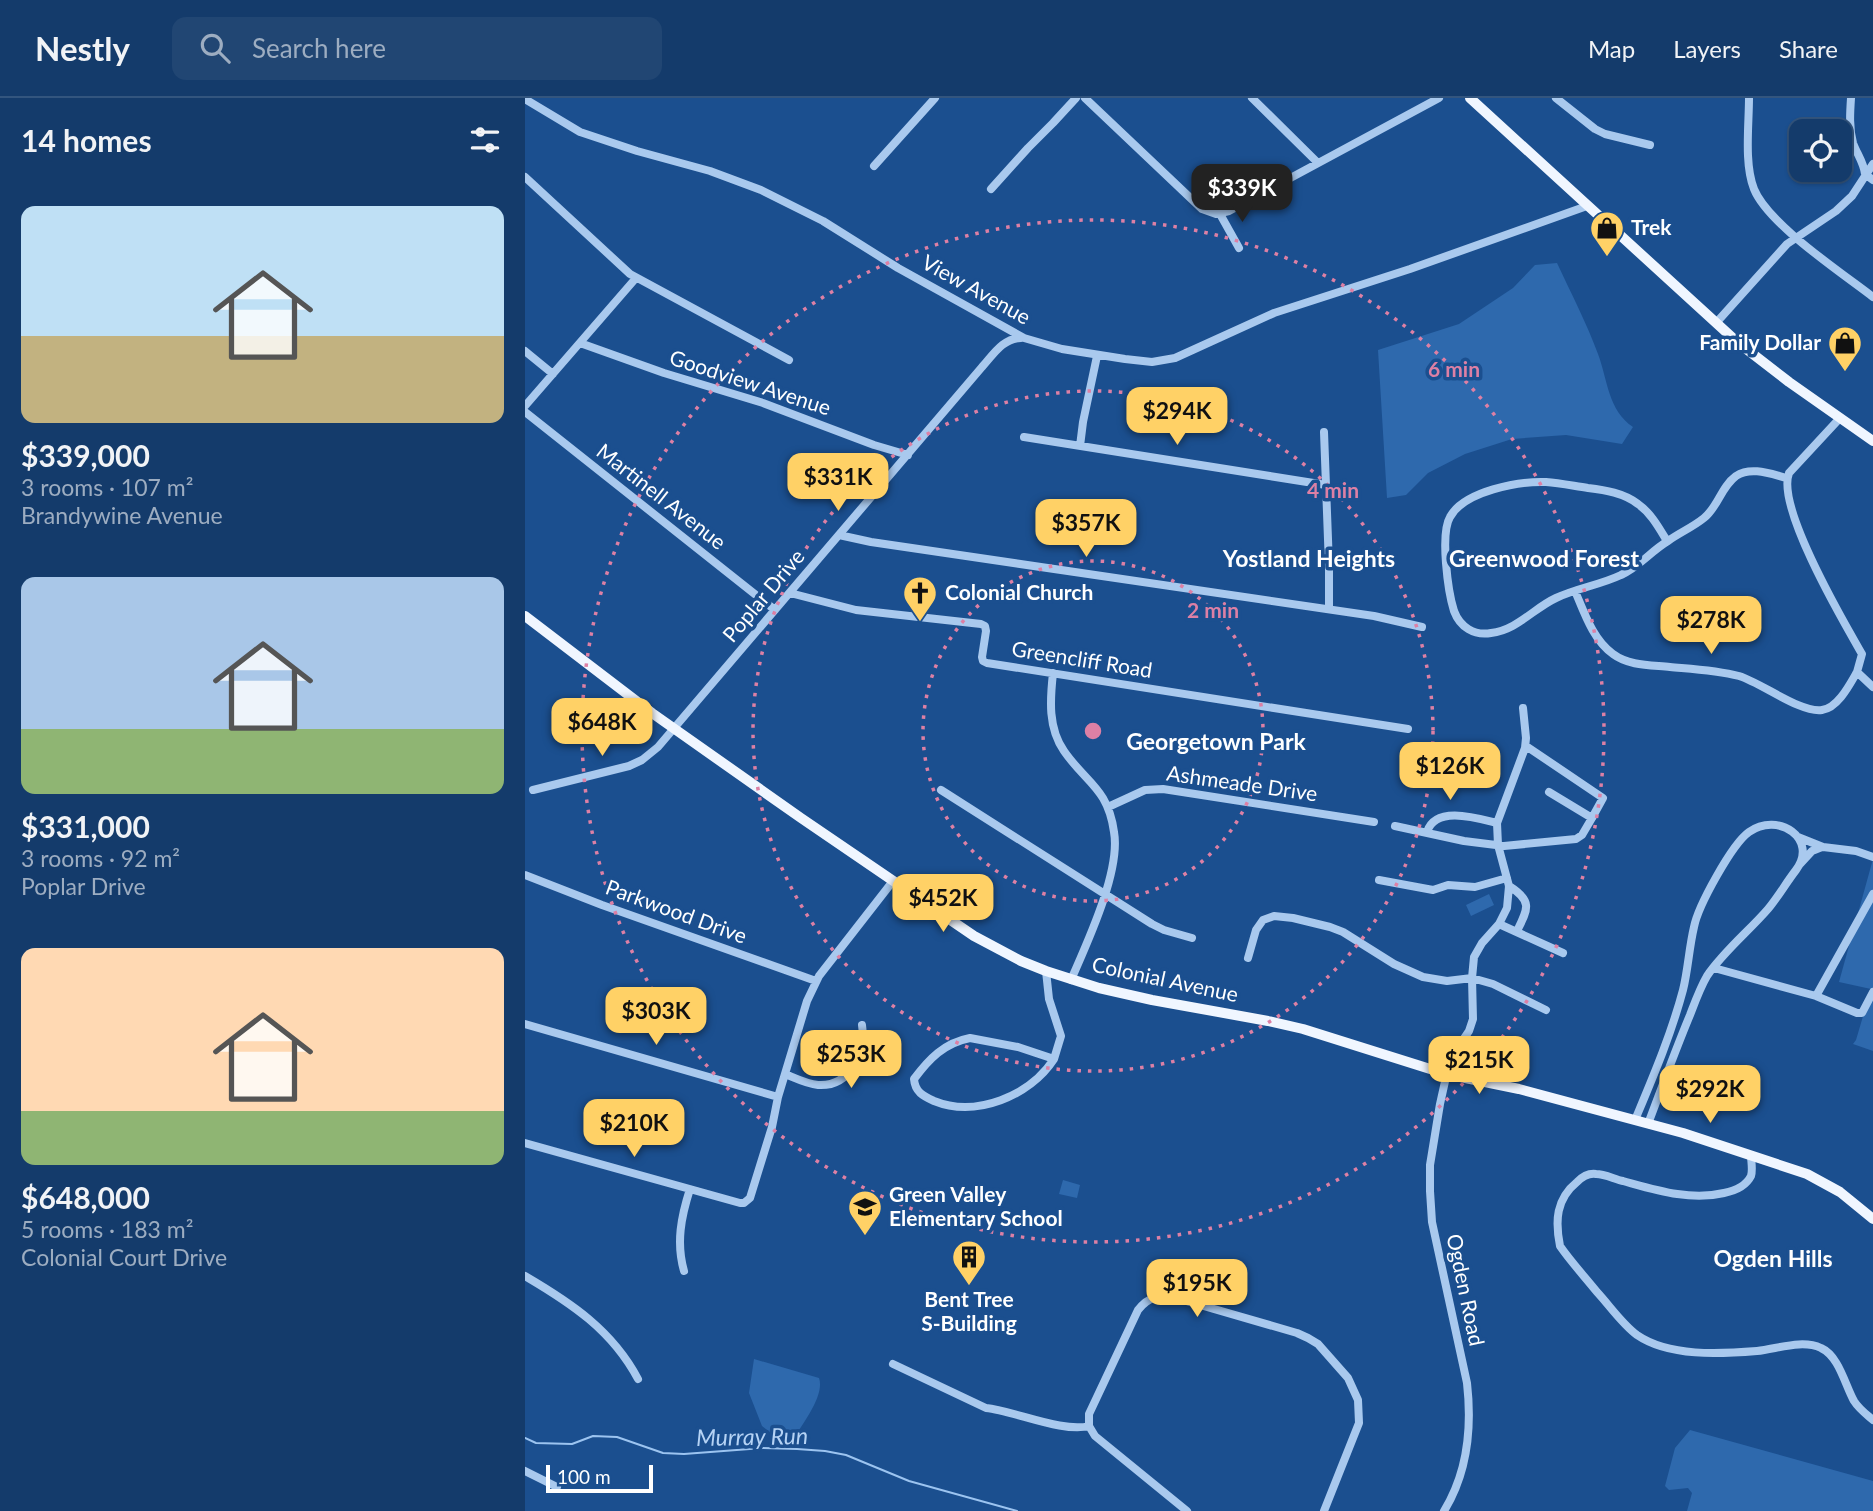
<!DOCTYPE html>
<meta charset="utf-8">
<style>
:root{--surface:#143b6b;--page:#214673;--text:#f1f3f6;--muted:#9dadc1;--line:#33557e;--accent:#ffd166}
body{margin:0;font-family:Lato,sans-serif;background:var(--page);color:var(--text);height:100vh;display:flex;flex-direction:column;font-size:26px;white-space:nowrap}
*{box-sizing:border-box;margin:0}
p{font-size:23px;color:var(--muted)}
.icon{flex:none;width:38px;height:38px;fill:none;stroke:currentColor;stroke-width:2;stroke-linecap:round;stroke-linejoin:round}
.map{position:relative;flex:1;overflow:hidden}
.sheet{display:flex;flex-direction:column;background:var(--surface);width:525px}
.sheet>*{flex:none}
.controls{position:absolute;left:1264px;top:21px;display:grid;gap:14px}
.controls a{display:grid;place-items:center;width:63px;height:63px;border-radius:14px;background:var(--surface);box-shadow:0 2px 5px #0004,0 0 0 2px var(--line);font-size:35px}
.scale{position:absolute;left:21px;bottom:18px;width:107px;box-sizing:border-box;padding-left:7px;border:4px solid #fff;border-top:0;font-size:19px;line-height:24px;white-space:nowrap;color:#fff;-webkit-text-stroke:5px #1b4f8f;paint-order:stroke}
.price{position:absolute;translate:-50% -60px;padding:0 16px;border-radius:14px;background:var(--accent);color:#111;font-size:23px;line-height:46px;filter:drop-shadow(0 2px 4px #0008)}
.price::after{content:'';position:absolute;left:50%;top:42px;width:21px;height:16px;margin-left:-10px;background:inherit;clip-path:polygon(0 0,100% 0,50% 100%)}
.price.on{background:#222;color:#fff}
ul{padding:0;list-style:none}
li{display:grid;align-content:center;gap:14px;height:371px;padding:0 21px}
li span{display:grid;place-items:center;height:217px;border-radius:14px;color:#555}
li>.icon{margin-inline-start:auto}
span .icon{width:126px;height:126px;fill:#fffc;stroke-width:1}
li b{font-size:30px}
h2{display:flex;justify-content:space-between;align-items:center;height:84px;padding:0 21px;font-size:30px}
header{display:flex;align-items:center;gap:42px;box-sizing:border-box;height:98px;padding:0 35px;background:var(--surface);border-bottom:2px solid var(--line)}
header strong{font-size:33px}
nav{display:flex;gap:38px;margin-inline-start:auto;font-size:24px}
.search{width:490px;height:63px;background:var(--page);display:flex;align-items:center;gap:18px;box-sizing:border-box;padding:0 24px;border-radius:14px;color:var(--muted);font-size:26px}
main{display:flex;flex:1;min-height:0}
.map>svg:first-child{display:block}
.green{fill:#2e69ad}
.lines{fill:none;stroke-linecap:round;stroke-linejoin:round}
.stream{stroke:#9cc4f0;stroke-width:2}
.minor{stroke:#a9c9ee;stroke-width:8}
.major{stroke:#f0f6ff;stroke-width:10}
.ring{fill:none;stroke:#dd80a5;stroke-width:3.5;stroke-dasharray:3.5 7}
.labels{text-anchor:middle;stroke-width:7;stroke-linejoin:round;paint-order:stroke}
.poi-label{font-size:21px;font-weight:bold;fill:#fff;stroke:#1b4f8f;text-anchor:start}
.street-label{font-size:21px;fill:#fff;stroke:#1b4f8f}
.neighbourhood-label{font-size:23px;font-weight:bold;fill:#fff;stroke:#1b4f8f}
.water-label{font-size:23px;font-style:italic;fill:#b5d3f5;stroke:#1b4f8f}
.centre{fill:#dd80a5;stroke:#1b4f8f;stroke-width:3.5}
.ring-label{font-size:21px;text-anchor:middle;font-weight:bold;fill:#dd80a5;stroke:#1b4f8f;stroke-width:7;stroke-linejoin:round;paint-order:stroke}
</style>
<header>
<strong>Nestly</strong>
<div class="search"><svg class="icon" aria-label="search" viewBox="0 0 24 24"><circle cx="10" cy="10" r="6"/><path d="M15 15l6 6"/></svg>Search here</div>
<nav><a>Map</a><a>Layers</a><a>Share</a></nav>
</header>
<main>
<section class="sheet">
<h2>14 homes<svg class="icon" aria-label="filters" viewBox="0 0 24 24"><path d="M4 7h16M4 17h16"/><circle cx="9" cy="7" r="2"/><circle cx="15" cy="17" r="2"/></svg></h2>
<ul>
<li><span style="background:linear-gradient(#bfe0f5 60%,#c2b280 0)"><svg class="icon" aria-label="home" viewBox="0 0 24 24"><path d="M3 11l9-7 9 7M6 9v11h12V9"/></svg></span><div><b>$339,000</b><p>3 rooms · 107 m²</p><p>Brandywine Avenue</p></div></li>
<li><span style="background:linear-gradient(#a9c7e8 70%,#8fb573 0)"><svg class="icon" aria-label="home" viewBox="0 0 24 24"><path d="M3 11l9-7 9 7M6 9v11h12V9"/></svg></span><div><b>$331,000</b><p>3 rooms · 92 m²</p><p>Poplar Drive</p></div></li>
<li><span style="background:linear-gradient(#ffd9b3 75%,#8fb573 0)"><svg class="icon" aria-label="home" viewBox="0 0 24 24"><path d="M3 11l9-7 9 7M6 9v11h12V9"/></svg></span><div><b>$648,000</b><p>5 rooms · 183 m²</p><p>Colonial Court Drive</p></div></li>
</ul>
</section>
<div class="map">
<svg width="1348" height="1413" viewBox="0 0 1348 1413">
<rect width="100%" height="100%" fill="#1b4f8f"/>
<path class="green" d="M 1032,165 C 1046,195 1062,226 1073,256 C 1083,283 1083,312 1108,329 L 1097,346 L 1041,337 L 987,341 L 940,356 L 903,375 L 881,397 L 862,400 L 853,252 L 934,226 L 988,190 L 1010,167 Z
M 1348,761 L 1348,953 L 1328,946 L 1331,942 L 1346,891 L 1314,884 Z
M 964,796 L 969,807 L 946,818 L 941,807 Z
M 538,1082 L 555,1087 L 552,1100 L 534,1096 Z
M 229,1261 L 294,1280 C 300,1297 278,1325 269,1340 L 256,1343 L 237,1328 L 224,1295 Z
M 1165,1332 L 1348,1383 L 1348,1413 L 1162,1413 L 1167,1395 L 1163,1390 L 1144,1392 L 1140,1388 L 1150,1350 Z"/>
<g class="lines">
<path class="stream" d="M 0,1340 L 11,1345 L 47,1346 L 68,1338 L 92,1339 L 138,1355 L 159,1356 L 238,1350 L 272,1351 L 300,1353 L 321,1357 L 384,1383 L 492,1413"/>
<path class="minor" d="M 560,0 L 677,111 L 691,116 L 704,113 L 914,0
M 727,0 L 793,65
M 1031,0 L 1070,31 L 1080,36 L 1125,47
M 1224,0 C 1224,27 1219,66 1229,91 C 1243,126 1317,175 1348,199
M 1326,0 C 1325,15 1324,30 1328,45 C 1332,56 1339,65 1340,76 L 1348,82
M 0,1 L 55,34 L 112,53 L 185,73 L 236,92 L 298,123 L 373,170 L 499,240 L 537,251 L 600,261 L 627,264 L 650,260 L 749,215 L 885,171 L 1062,108
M 349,68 L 410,0
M 0,79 L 105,176 L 264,262
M 466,91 L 503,50 L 528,25 L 551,0
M 695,116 L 714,150
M 1191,225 L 1262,146 L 1311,113 L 1327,98 L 1348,66
M 55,245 L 139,275 L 238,305 L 349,347 L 383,357
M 0,253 L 28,276
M 0,308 L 111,180
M 0,314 L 250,512
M 1315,320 L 1264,375 C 1251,409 1318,523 1337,556 L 1332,574 L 1348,589
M 799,334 L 804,468 L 804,511
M 499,339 L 801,387
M 555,348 L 558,324 L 572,258
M 314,437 L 346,444 L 849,518 L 897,529
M 1142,443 C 1134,430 1126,415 1113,406 C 1099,395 1080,392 1063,390 C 1049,388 1035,385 1021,384 C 994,383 939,393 925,419 C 915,436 923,494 929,513 C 935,529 949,538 966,535 C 992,532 1009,510 1031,500 C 1052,490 1075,487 1096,477 C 1114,469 1126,453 1143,443 C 1154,435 1168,429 1179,420 C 1193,409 1196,389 1211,378 C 1226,368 1246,376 1262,380
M 1050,493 C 1059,514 1068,542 1088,556 C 1104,568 1126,567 1145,569 C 1168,571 1191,572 1214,578 C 1237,585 1275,615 1297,612 C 1313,610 1325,586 1332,574
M 265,495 L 331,512 L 456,526 L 460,528 L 461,533 L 457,559 L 458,563 L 462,565 L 883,631
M 528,575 C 525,602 523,630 539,653 C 561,685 583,690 589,734 C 596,773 562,845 546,882
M 1001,648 L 1078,700 L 1067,720
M 8,692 L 104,668 L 117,662 L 133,649 L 457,269 C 468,257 478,240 496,240
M 416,692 L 627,826 L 639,832 L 667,840
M 583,709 L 620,692 L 638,691 L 849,724
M 870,728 L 939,743 L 979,748 L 1051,741 L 1057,737 L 1067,720 L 1024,694
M 902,734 C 910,707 952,720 972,725
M 1273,739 L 1298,749 L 1331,753 L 1348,759
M 1275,766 L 1287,753 L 1297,749
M 0,777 L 77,807 L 291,883
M 854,782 L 908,792 L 923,787 L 950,789 L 982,780
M 984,788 C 1008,803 1003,811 992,833
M 974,826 L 1038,855
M 723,860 L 731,832 L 738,822 L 749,818 L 768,820 L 805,829 L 818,834 L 869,866 L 898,879 L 922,883 L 947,880 L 968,886 L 1021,912
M 1189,870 L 1291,898 L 1332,915 L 1337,915 L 1348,894
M 521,873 L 524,901 L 536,938 L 529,961
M 1291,898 L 1348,796
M 0,926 L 253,999
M 445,940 L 493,949 L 529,961 C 505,998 451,1020 409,1003 C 398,998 390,994 389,981 C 404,961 419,945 445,940 Z
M 260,976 C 270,980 282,986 293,987 C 325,989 341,955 337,927
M 1110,1022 C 1128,979 1146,937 1158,892 C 1163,872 1164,850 1169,829 C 1173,808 1207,746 1224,734 C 1253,713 1294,741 1271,772 C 1261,785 1253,799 1243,811 C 1224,833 1198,854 1182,878 C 1175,890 1170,904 1165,917 C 1150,953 1137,989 1123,1026
M 0,1045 L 215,1105 L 219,1105 L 225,1100 L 247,1029 L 253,999 L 282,903 L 294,878 L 368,783
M 1226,1057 C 1226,1063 1228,1072 1226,1078 C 1221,1088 1209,1093 1199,1095 C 1165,1103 1131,1092 1098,1083 C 1089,1081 1080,1076 1071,1076 C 1064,1075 1057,1079 1052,1084 C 1031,1101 1030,1123 1035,1148 C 1046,1164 1060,1179 1072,1194 C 1085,1208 1097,1226 1112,1237 C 1144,1259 1195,1256 1232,1253 C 1252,1251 1277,1241 1296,1250 C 1314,1258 1320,1287 1329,1303 C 1334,1311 1341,1316 1348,1322
M 159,1173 C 151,1145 156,1119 165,1091
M 0,1178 C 46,1205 87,1232 113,1281
M 368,1266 L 461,1310 C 490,1313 538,1335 564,1328
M 0,1373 L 32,1389
M 662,1413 L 570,1338 L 564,1328 L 564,1316 L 613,1212 C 624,1198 634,1197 651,1200 L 772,1235 L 783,1240 L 793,1246 L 823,1280 L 833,1302 L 834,1325 L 799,1413
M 919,1413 C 943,1374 947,1329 942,1285 L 907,1124 L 905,1093 L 905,1067 L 915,1006 L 925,961 L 944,933 L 948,921 L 947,880 L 949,859 L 957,845 L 974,826 L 982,810 L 984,788 L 973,747 L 972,725 L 1000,650 L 1001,640 L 998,610"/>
<path class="major" d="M 945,0 L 1211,243 L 1264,284 L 1348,343
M 0,518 L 127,615 L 276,720 L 449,838 L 496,863 L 521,873 L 574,890 L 627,902 L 743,923 L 778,931 L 921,976 L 994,991 L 1158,1035 L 1282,1076 L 1315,1094 L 1348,1121"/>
</g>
<g class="ring">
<circle cx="568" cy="633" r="170"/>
<circle cx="568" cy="633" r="340"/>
<circle cx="568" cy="633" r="511"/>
</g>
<defs>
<g id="shop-pin" transform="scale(1.75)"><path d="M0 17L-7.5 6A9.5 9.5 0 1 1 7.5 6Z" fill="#ffd166" stroke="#1b4f8f"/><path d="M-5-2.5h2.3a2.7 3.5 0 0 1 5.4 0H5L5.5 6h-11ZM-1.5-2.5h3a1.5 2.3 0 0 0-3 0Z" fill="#111"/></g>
<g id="church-pin" transform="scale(1.75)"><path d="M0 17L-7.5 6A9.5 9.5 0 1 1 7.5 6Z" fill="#ffd166" stroke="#1b4f8f"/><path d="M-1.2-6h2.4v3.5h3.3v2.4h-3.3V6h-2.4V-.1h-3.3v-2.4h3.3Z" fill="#111"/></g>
<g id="school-pin" transform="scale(1.75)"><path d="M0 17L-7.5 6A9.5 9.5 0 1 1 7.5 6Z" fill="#ffd166" stroke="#1b4f8f"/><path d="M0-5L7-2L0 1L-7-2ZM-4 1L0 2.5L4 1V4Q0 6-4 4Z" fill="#111"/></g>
<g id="building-pin" transform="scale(1.75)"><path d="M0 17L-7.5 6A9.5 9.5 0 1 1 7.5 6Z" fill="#ffd166" stroke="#1b4f8f"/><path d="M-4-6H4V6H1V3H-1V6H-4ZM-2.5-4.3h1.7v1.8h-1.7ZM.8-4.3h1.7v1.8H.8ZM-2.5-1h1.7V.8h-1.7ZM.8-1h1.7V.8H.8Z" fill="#111"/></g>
</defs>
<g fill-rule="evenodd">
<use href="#shop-pin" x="1082" y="130"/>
<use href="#shop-pin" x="1320" y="245"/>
<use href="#church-pin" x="395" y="495"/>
<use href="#school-pin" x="340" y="1109"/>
<use href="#building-pin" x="444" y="1159"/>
</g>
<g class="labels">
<g class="poi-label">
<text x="1106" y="137">Trek</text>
<text x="1296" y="252" text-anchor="end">Family Dollar</text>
<text x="420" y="502">Colonial Church</text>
<text x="364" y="1104">Green Valley<tspan x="364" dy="24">Elementary School</tspan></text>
<text x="444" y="1209" text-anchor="middle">Bent Tree<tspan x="444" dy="24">S-Building</tspan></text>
</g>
<g class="street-label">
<text transform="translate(451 192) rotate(29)" y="7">View Avenue</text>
<text transform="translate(225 285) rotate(18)" y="7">Goodview Avenue</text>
<text transform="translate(136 399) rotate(38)" y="7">Martinell Avenue</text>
<text transform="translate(239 498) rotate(-50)" y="7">Poplar Drive</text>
<text transform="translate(557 562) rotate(9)" y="7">Greencliff Road</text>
<text transform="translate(717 686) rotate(8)" y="7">Ashmeade Drive</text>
<text transform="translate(151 814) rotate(20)" y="7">Parkwood Drive</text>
<text transform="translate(640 882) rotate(12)" y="7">Colonial Avenue</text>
<text transform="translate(940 1192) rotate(78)" y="7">Ogden Road</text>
</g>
<g class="neighbourhood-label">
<text x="784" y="469">Yostland Heights</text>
<text x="1019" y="469">Greenwood Forest</text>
<text x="691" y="652">Georgetown Park</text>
<text x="1248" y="1169">Ogden Hills</text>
</g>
<g class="water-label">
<text transform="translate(227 1339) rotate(-1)" y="8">Murray Run</text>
</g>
</g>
<circle cx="568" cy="633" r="10" class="centre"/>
<g class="ring-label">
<text x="929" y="279">6 min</text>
<text x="808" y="400">4 min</text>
<text x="688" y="520">2 min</text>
</g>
</svg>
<div class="controls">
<a><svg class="icon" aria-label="locate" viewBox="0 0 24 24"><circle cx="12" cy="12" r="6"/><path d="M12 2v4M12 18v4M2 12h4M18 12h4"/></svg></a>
</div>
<div class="scale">100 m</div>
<b class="price on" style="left:717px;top:126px">$339K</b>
<b class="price" style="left:652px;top:349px">$294K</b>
<b class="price" style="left:313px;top:415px">$331K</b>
<b class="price" style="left:561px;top:461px">$357K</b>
<b class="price" style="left:1186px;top:558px">$278K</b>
<b class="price" style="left:77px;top:660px">$648K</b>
<b class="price" style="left:925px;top:704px">$126K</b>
<b class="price" style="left:418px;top:836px">$452K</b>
<b class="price" style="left:131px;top:949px">$303K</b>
<b class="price" style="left:326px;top:992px">$253K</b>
<b class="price" style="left:954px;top:998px">$215K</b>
<b class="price" style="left:1185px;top:1027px">$292K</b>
<b class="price" style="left:109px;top:1061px">$210K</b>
<b class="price" style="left:672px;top:1221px">$195K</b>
</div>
</main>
